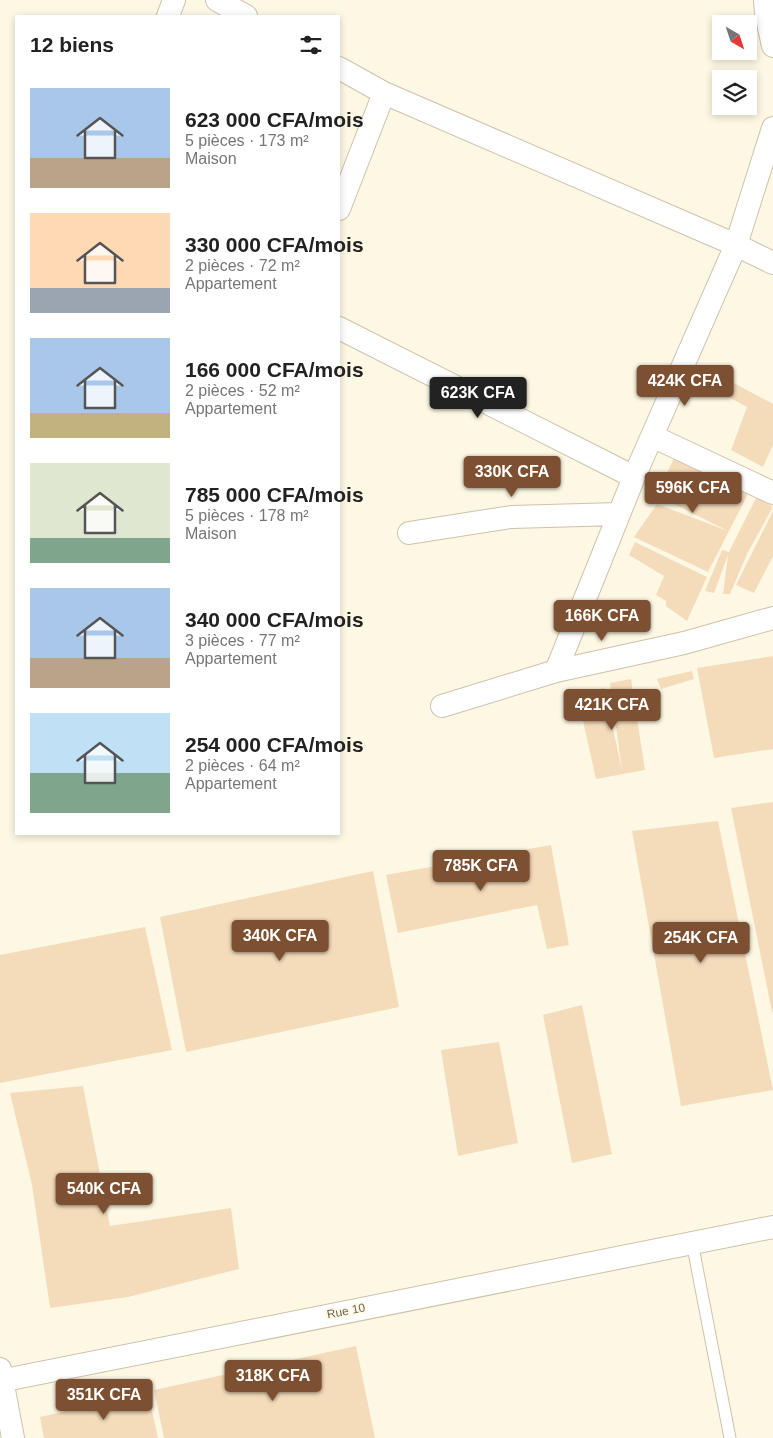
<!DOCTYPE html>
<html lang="fr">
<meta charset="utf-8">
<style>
:root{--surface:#fff;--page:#f6f6f6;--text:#222;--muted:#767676;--accent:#7d5031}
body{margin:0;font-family:Arial,sans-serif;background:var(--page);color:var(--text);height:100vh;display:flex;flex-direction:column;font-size:19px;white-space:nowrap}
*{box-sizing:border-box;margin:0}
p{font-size:16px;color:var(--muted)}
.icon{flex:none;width:28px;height:28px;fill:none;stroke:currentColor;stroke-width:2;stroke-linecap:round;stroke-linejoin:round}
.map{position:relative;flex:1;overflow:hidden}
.panel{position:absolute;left:15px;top:15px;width:325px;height:820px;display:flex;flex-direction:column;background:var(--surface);border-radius:0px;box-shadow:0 2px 8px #0003}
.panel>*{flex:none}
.needle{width:32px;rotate:141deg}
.buttons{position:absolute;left:712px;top:15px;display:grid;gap:10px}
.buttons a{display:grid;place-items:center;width:45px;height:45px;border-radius:0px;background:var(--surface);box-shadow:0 2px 8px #0003;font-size:25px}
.price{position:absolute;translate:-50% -42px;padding:0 11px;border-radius:5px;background:var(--accent);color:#fff;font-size:16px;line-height:32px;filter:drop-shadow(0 1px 2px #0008)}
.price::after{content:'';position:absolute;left:50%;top:30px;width:15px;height:11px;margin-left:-8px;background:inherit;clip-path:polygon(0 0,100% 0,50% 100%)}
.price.on{background:#222;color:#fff}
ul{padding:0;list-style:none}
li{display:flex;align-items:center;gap:15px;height:125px;padding:0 15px}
li span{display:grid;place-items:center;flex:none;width:140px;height:100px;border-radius:0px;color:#555}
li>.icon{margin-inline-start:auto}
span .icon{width:60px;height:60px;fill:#fffc;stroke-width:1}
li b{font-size:21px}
h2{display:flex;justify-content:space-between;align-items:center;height:60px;padding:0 15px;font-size:21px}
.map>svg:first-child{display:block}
.building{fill:#f4dcbb}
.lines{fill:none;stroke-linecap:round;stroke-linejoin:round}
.service-casing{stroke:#cfc1aa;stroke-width:13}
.minor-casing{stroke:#cfc1aa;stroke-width:24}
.service{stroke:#fff;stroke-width:11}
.minor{stroke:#fff;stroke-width:22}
.labels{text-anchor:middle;stroke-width:4.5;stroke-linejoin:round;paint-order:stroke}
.street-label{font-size:12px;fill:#776148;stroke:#fffbeb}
</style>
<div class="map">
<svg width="773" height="1438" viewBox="0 0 773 1438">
<rect width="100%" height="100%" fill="#fdf8e4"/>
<path class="building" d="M 706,368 L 773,404 L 773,445 L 763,467 L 731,450 L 747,407 L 701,382 Z
M 675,456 L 750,490 L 708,572 L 634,537 L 657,504 L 728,531 L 658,496 L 666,477 L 720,500 L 666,475 Z
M 757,496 L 773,507 L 748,552 L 730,594 L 723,594 L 728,555 L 714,593 L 705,591 L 722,550 L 729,552 Z
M 773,511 L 773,556 L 754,593 L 736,585 Z
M 635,542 L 707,577 L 687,621 L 666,606 L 666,601 L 656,595 L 664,576 L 629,555 Z
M 773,656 L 773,749 L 714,758 L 697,668 Z
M 692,671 L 694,679 L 661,689 L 657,679 Z
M 631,679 L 645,770 L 596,779 L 577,694 L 604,688 L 622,770 L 610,683 Z
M 773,802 L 773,1012 L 772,1012 L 731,808 Z
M 718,821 L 773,1090 L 681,1106 L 632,831 Z
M 551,845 L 569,945 L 547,949 L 537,905 L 398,933 L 386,875 Z
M 373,871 L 399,1007 L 186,1052 L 160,917 Z
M 145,927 L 172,1050 L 0,1083 L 0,955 Z
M 582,1005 L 612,1154 L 572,1163 L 543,1015 Z
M 499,1042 L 518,1143 L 458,1156 L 441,1050 Z
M 83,1086 L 110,1226 L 231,1208 L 239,1269 L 128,1297 L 50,1308 L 32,1185 L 10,1093 Z
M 356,1346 L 375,1438 L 164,1438 L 154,1390 Z
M 148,1393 L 158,1438 L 44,1438 L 40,1417 Z"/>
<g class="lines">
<g class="service-casing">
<path id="service" d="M 692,1242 L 730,1438"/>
</g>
<g class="minor-casing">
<path id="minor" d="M 217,0 L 246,16
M 765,0 L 766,14 L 773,46
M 168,16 L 174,0
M 339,68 L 384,93 L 736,245 L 773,263
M 339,209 L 384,93
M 339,328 L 634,477
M 652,436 L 773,493
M 409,533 L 511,517 L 619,514
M 556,671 L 634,477 L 736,245 L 773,128
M 442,706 L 556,671 L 684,643 L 773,618
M 0,1369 L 13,1438
M 0,1381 L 773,1227"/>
</g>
<use href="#service" class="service"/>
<use href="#minor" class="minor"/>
</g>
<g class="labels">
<g class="street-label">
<text transform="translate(346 1311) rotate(-11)" y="4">Rue 10</text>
</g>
</g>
</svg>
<div class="buttons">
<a><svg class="needle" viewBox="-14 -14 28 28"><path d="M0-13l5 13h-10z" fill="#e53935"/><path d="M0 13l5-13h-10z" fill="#767676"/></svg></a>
<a><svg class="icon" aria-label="layers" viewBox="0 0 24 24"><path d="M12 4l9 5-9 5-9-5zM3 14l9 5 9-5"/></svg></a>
</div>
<b class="price" style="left:685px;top:407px">424K CFA</b>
<b class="price on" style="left:478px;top:419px">623K CFA</b>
<b class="price" style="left:512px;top:498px">330K CFA</b>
<b class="price" style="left:693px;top:514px">596K CFA</b>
<b class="price" style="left:602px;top:642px">166K CFA</b>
<b class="price" style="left:612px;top:731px">421K CFA</b>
<b class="price" style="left:481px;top:892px">785K CFA</b>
<b class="price" style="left:280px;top:962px">340K CFA</b>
<b class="price" style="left:701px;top:964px">254K CFA</b>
<b class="price" style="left:104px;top:1215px">540K CFA</b>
<b class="price" style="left:273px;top:1402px">318K CFA</b>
<b class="price" style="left:104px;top:1421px">351K CFA</b>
<section class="panel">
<h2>12 biens<svg class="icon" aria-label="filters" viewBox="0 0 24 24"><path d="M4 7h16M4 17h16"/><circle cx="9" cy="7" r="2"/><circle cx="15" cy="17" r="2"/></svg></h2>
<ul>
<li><span style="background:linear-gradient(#a9c7e8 70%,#b9a48a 0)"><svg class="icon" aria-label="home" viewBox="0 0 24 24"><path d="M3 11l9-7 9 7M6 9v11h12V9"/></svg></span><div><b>623 000 CFA/mois</b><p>5 pièces · 173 m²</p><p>Maison</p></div></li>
<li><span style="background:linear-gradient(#ffd9b3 75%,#9aa5b1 0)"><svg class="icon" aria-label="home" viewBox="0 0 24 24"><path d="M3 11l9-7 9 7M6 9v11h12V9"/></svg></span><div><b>330 000 CFA/mois</b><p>2 pièces · 72 m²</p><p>Appartement</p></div></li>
<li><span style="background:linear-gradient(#a9c7e8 75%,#c2b280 0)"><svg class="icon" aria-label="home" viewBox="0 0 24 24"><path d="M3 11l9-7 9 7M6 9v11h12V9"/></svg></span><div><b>166 000 CFA/mois</b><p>2 pièces · 52 m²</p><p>Appartement</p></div></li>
<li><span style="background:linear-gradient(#dfe7d0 75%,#7fa58c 0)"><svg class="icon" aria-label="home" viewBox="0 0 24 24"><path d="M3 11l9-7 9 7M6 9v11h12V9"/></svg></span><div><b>785 000 CFA/mois</b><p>5 pièces · 178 m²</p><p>Maison</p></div></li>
<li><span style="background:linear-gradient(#a9c7e8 70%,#b9a48a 0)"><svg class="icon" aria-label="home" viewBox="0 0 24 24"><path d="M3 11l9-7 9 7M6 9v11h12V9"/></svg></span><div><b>340 000 CFA/mois</b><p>3 pièces · 77 m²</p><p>Appartement</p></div></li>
<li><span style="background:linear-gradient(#bfe0f5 60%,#7fa58c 0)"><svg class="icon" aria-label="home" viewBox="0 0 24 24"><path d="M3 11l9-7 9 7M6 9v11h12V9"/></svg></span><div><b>254 000 CFA/mois</b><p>2 pièces · 64 m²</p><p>Appartement</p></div></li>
</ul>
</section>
</div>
